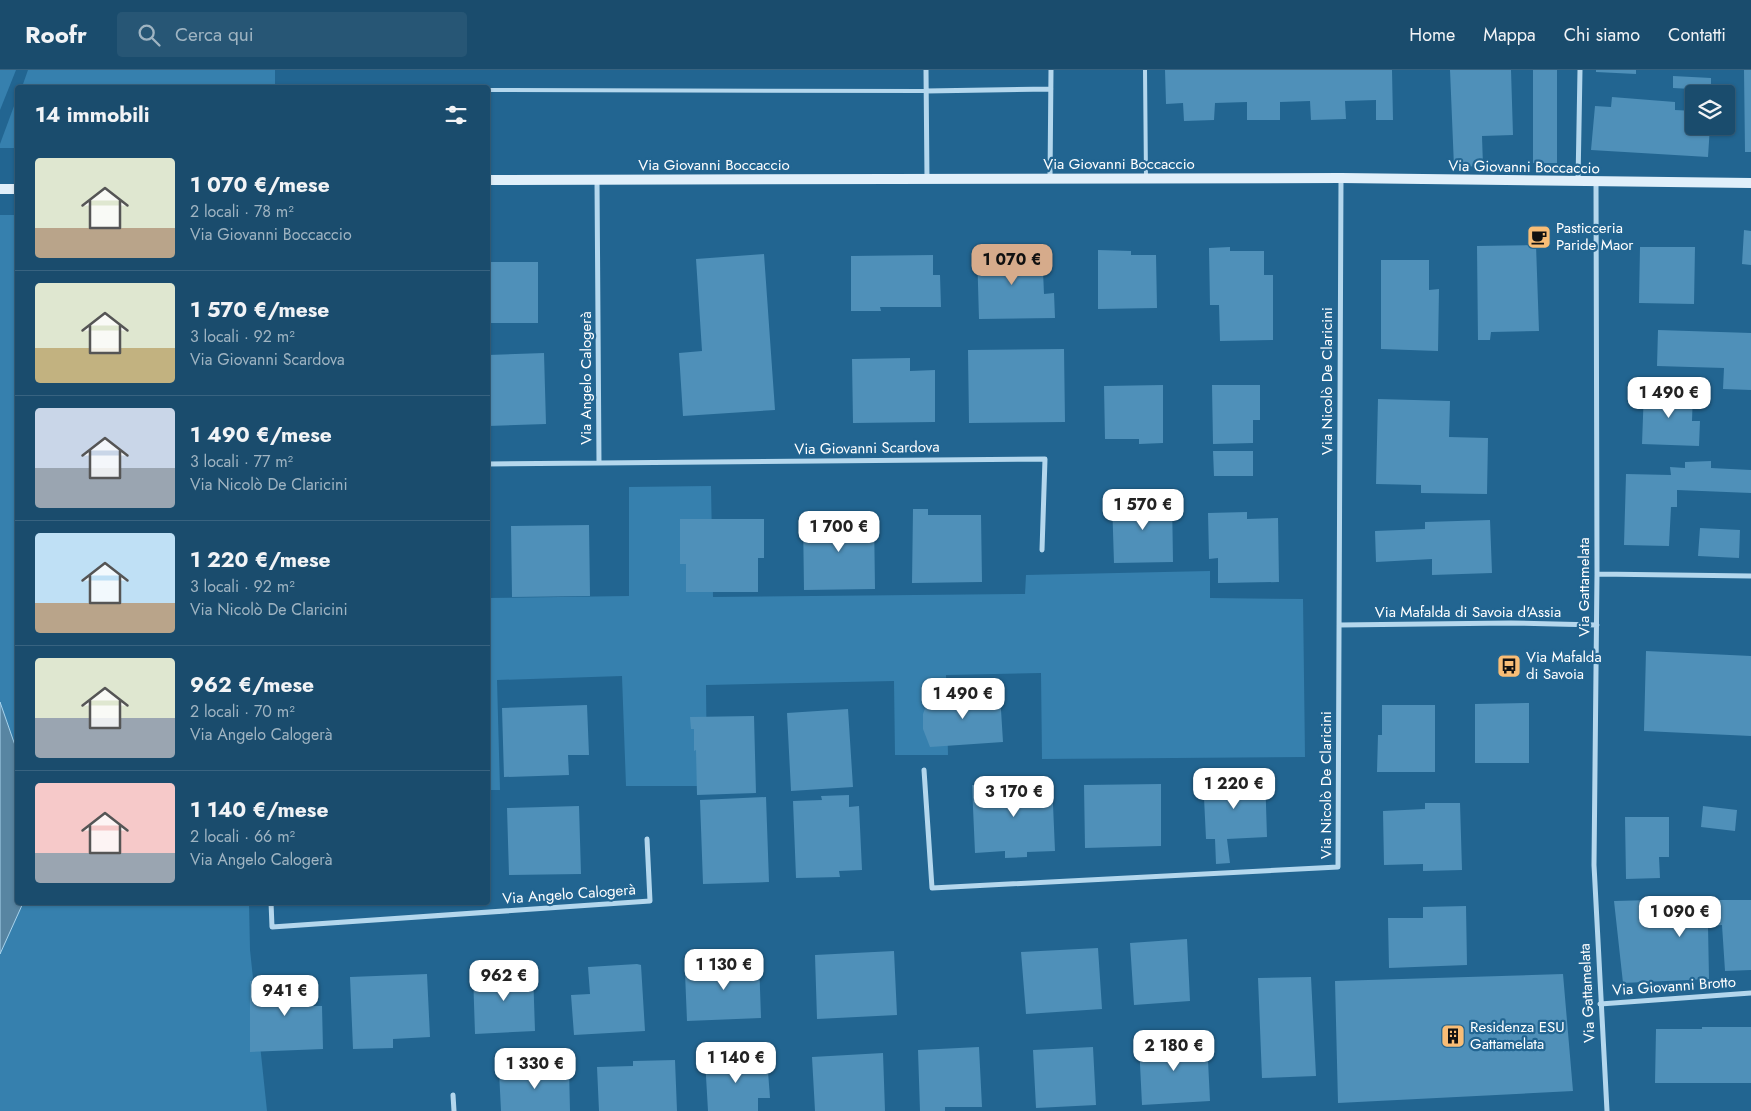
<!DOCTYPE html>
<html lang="it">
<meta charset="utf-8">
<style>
:root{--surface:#1a4c6d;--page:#275675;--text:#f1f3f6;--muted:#9fb4c2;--line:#386380;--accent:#d6ab8b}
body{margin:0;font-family:Jost,sans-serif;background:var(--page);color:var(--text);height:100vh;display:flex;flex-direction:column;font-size:19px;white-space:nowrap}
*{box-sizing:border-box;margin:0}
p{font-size:16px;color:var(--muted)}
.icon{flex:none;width:28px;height:28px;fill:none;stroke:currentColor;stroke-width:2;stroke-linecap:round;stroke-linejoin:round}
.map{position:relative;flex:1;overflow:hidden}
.drawer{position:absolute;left:15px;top:15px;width:475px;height:820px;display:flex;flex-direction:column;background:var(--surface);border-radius:5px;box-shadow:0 1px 4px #0004,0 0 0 1px var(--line)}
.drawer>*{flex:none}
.buttons{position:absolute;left:1685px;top:15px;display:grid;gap:10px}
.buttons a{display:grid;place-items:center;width:50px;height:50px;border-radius:5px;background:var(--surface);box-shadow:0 1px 4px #0004,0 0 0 1px var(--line);font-size:25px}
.price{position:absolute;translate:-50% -42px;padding:0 11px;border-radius:10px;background:#fff;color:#222;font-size:16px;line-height:32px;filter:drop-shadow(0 1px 2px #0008)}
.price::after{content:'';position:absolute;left:50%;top:30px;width:15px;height:11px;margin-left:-8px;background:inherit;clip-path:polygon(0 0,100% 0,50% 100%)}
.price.active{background:var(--accent);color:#111}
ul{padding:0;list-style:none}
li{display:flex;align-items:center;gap:15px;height:125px;padding:0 20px}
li+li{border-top:1px solid var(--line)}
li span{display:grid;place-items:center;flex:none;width:140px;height:100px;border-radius:5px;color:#555}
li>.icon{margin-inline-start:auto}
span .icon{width:60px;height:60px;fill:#fffc;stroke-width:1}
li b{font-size:21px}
h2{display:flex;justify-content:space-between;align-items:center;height:60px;padding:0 20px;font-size:21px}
header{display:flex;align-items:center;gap:30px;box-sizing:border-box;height:70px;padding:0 25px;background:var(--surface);border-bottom:1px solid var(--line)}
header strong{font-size:24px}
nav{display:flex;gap:28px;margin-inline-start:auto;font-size:18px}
.search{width:350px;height:45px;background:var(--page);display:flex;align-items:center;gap:12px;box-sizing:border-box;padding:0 18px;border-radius:5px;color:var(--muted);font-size:19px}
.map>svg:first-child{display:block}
.green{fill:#3680ae}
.water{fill:#5885a2;stroke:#a8d4ee}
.building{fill:#4f90b9}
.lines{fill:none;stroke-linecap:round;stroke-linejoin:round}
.lane{stroke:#b4d7ed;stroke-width:4}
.street{stroke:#b4d7ed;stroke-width:5}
.secondary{stroke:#e0effa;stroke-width:10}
.labels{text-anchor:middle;stroke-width:4.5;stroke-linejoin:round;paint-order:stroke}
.street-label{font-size:15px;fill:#fff;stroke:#226591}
.poi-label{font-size:15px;fill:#fff;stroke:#226591;text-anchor:start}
</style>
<header>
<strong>Roofr</strong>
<div class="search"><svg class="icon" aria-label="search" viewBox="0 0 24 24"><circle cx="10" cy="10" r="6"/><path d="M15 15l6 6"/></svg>Cerca qui</div>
<nav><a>Home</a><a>Mappa</a><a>Chi siamo</a><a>Contatti</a></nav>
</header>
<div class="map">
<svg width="1751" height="1041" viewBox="0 0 1751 1041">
<rect width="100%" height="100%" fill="#226591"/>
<path class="green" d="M 0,0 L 16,0 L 0,40 Z
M 28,0 L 275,0 L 275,17 L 22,17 Z
M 17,28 L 17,78 L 0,78 L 0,74 Z
M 0,145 L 18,145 L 17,681 L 0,632 Z
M 711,416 L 713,527 L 1025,524 L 1026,505 L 1210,501 L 1210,528 L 1303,529 L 1305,687 L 1042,689 L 1041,603 L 946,605 L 948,685 L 895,685 L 894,611 L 706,615 L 707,716 L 626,716 L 622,606 L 497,610 L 500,720 L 488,720 L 488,528 L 629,526 L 629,417 Z
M 23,833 L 249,833 L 250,880 L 267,1041 L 0,1041 L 0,884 Z"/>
<path class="water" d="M 0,632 L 17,681 L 18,832 L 23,833 L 0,884 Z"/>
<path class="building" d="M 1165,0 L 1392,0 L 1393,50 L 1376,50 L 1376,30 L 1345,31 L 1346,49 L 1311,50 L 1310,31 L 1280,32 L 1280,50 L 1247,50 L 1247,32 L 1215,33 L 1214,50 L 1184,51 L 1183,33 L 1166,34 Z
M 1450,0 L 1511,0 L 1513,65 L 1482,66 L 1483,96 L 1454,97 Z
M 1533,0 L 1557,0 L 1557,93 L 1533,93 Z
M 1596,0 L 1636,0 L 1636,4 L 1596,2 Z
M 1744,0 L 1751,0 L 1751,82 L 1745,82 Z
M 1673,6 L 1711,8 L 1711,20 L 1673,18 Z
M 1612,27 L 1675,32 L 1675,40 L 1694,41 L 1694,56 L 1710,56 L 1708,87 L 1591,80 L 1595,36 L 1611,37 Z
M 1744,160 L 1751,161 L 1751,195 L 1742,194 Z
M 1536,175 L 1539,261 L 1491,262 L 1490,270 L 1478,270 L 1477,176 Z
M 1230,177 L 1230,181 L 1264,181 L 1264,205 L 1273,205 L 1273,270 L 1220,271 L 1219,235 L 1210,235 L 1209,178 Z
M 1640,177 L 1695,177 L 1694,234 L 1639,233 Z
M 1039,179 L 1040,200 L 1043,201 L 1044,224 L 1054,223 L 1055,248 L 979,249 L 977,180 Z
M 1098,180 L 1131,181 L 1131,185 L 1156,185 L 1157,238 L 1098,239 Z
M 764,184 L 775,340 L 683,346 L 679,283 L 702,281 L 696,189 Z
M 933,185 L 933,205 L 940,205 L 941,237 L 880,237 L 881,241 L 851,241 L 851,186 Z
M 1381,190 L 1429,190 L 1429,220 L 1439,219 L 1438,281 L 1381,279 Z
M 488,192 L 538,192 L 538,253 L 488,253 Z
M 1658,260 L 1751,263 L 1751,320 L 1723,319 L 1724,298 L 1657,296 Z
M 1064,279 L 1065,352 L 969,353 L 968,280 Z
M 544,283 L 546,354 L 488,356 L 488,285 Z
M 910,288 L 910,301 L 935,300 L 935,352 L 853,353 L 852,289 Z
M 1163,315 L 1163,373 L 1139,374 L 1139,369 L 1105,369 L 1104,316 Z
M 1212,315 L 1260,315 L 1260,350 L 1253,350 L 1253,373 L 1213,374 Z
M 1644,319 L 1693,321 L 1692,351 L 1700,351 L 1699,376 L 1642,374 Z
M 1378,329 L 1450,331 L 1449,367 L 1488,368 L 1487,424 L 1421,423 L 1421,415 L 1376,414 Z
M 1213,381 L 1253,381 L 1253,406 L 1214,406 Z
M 1711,391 L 1711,398 L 1751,400 L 1751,423 L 1677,420 L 1677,437 L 1671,437 L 1669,476 L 1624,475 L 1626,404 L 1671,405 L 1670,397 L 1685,398 L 1685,392 Z
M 1172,428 L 1173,492 L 1114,493 L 1112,430 Z
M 913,439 L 928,439 L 928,445 L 981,445 L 982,512 L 912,513 Z
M 1247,442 L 1247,449 L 1278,448 L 1279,512 L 1218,513 L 1218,488 L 1209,489 L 1208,443 Z
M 874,447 L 875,519 L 804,520 L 803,448 Z
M 680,449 L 764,449 L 764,488 L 758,488 L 758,522 L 686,522 L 686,494 L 680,494 Z
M 1490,450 L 1492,503 L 1432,505 L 1432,489 L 1376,492 L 1375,461 L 1425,459 L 1425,452 Z
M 589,455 L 590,526 L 512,527 L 511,456 Z
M 1700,458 L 1740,460 L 1739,488 L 1698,486 Z
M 1646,581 L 1751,586 L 1751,666 L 1644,661 Z
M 1000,624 L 1003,672 L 930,677 L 923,659 L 923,644 L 929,627 Z
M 1529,633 L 1529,693 L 1475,693 L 1475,634 Z
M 587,635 L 589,685 L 568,685 L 569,705 L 504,707 L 502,638 Z
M 1382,635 L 1435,635 L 1435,702 L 1377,702 L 1378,665 L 1382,665 Z
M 848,639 L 853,717 L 791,721 L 787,643 Z
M 754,646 L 756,723 L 697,725 L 696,680 L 694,681 L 694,659 L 691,659 L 690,647 Z
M 1265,704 L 1267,767 L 1227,769 L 1230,793 L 1216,794 L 1215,769 L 1206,769 L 1203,707 Z
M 1052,711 L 1055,781 L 1027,782 L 1027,787 L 1005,788 L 1005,781 L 975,783 L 972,715 Z
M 1161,714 L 1161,776 L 1085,778 L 1084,715 Z
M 849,725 L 849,737 L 859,736 L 862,800 L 839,801 L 840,807 L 796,808 L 793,731 L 822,730 L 821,726 Z
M 766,727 L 769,812 L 703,814 L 700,730 Z
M 1425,733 L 1460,733 L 1462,800 L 1423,801 L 1423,794 L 1384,795 L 1383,741 L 1425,739 Z
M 579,736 L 581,804 L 509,805 L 507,738 Z
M 1703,736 L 1737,740 L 1735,761 L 1701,757 Z
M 1625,747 L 1669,747 L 1669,787 L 1659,787 L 1660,808 L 1626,809 Z
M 1652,830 L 1653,834 L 1696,833 L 1696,830 L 1751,830 L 1751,900 L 1725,901 L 1722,855 L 1708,856 L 1709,909 L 1623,913 L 1614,831 Z
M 1466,836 L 1467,895 L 1389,898 L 1388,848 L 1423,848 L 1423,837 Z
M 1187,869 L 1190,931 L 1134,935 L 1130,873 Z
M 1098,878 L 1102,939 L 1026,944 L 1021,882 Z
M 894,881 L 897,945 L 817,949 L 815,885 Z
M 759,890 L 761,948 L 687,951 L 685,903 L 704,902 L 704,892 Z
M 637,894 L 641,895 L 645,961 L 574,965 L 571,925 L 590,924 L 588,897 Z
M 533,901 L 535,961 L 475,964 L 473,903 Z
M 427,904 L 430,967 L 393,969 L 393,978 L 353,979 L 350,907 Z
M 1563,904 L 1573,1021 L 1338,1033 L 1335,911 Z
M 1311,907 L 1316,1006 L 1262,1008 L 1258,908 Z
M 313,910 L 314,936 L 322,936 L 323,979 L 250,982 L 250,911 Z
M 1702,957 L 1751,957 L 1751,1013 L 1655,1013 L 1656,959 L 1702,959 Z
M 1207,970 L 1210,1031 L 1142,1035 L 1139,974 Z
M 979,977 L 982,1037 L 945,1037 L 945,1041 L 920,1041 L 918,980 Z
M 1093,977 L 1096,1035 L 1036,1038 L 1033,980 Z
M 883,983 L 885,1041 L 815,1041 L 812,987 Z
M 767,988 L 770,1028 L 758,1028 L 758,1041 L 708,1041 L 705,989 Z
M 675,990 L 677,1041 L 599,1041 L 597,997 L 633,996 L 633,991 Z
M 569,998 L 570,1041 L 501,1041 L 499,1001 Z"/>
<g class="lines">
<path class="lane" d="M 1145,0 L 1146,108
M 488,20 L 926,21"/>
<path class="street" d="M 926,0 L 927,109
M 926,21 L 1051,19
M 1050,109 L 1051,0
M 1578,112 L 1580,0
M 1596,113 L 1597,504 L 1594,795 L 1607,1041
M 599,393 L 1045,389 L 1042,480
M 488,394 L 599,393 L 597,111
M 1597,504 L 1751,506
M 1339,555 L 1511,553 L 1597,555
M 924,700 L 932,818 L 1338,797 L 1341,108
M 271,832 L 272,857 L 650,831 L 647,769
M 1600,934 L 1751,923
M 453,1025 L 454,1041"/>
<path class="secondary" d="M 488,110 L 1341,108 L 1751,113
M 0,119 L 18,119"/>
</g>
<defs>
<g id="cafe-square" transform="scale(1.25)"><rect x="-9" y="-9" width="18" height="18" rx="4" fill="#f8bd76" stroke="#226591"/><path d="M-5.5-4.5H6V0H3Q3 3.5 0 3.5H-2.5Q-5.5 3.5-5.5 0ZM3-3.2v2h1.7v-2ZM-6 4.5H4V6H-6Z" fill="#111"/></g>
<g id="bus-square" transform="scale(1.25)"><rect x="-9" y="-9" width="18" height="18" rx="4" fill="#f8bd76" stroke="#226591"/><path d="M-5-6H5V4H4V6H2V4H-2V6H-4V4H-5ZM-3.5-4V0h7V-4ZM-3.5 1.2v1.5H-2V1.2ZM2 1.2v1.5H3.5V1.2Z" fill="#111"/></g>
<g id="building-square" transform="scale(1.25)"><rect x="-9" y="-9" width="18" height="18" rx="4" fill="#f8bd76" stroke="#226591"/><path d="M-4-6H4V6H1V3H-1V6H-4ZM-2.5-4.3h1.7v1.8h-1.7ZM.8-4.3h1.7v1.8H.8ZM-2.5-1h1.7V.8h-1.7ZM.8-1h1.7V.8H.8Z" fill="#111"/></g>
</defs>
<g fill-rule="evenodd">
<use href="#cafe-square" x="1539" y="167"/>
<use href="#bus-square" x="1509" y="596"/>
<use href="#building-square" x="1453" y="966"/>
</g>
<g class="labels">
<g class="street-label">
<text x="1119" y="99">Via Giovanni Boccaccio</text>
<text x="714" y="100">Via Giovanni Boccaccio</text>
<text transform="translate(1524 97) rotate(1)" y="5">Via Giovanni Boccaccio</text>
<text transform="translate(586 308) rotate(-90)" y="5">Via Angelo Calogerà</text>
<text transform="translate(1327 311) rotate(-90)" y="5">Via Nicolò De Claricini</text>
<text transform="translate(867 378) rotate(-1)" y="5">Via Giovanni Scardova</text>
<text transform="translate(1584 517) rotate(-90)" y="5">Via Gattamelata</text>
<text x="1468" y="547">Via Mafalda di Savoia d'Assia</text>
<text transform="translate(1326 715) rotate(-90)" y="5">Via Nicolò De Claricini</text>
<text transform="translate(569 824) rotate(-4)" y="5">Via Angelo Calogerà</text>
<text transform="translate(1674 916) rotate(-4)" y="5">Via Giovanni Brotto</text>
<text transform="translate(1587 923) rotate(-93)" y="5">Via Gattamelata</text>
</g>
<g class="poi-label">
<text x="1556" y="163">Pasticceria<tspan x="1556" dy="17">Paride Maor</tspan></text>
<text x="1526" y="592">Via Mafalda<tspan x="1526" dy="17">di Savoia</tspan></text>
<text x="1470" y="962">Residenza ESU<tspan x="1470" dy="17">Gattamelata</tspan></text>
</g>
</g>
</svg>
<div class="buttons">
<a><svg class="icon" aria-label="layers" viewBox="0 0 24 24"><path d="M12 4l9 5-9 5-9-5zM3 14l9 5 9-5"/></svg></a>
</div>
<b class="price active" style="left:1012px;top:216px">1 070 €</b>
<b class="price" style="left:1669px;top:349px">1 490 €</b>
<b class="price" style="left:1143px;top:461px">1 570 €</b>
<b class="price" style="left:839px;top:483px">1 700 €</b>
<b class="price" style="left:963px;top:650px">1 490 €</b>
<b class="price" style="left:1234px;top:740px">1 220 €</b>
<b class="price" style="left:1014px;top:748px">3 170 €</b>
<b class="price" style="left:1680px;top:868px">1 090 €</b>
<b class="price" style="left:724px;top:921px">1 130 €</b>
<b class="price" style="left:504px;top:932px">962 €</b>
<b class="price" style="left:285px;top:947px">941 €</b>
<b class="price" style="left:1174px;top:1002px">2 180 €</b>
<b class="price" style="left:736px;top:1014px">1 140 €</b>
<b class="price" style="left:535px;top:1020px">1 330 €</b>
<section class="drawer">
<h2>14 immobili<svg class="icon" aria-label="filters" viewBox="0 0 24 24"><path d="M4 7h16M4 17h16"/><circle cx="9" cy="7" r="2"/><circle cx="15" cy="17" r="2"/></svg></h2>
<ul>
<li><span style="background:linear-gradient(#dfe7d0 70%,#b9a48a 0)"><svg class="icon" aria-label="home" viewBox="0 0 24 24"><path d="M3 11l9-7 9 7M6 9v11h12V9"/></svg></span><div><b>1 070 €/mese</b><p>2 locali · 78 m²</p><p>Via Giovanni Boccaccio</p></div></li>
<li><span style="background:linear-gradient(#dfe7d0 65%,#c2b280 0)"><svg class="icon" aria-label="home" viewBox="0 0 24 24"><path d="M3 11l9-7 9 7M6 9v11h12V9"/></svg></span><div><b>1 570 €/mese</b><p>3 locali · 92 m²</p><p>Via Giovanni Scardova</p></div></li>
<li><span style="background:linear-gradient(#c9d6e8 60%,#9aa5b1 0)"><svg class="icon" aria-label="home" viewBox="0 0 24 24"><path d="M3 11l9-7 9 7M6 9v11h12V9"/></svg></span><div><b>1 490 €/mese</b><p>3 locali · 77 m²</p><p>Via Nicolò De Claricini</p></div></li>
<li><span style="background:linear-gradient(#bfe0f5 70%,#b9a48a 0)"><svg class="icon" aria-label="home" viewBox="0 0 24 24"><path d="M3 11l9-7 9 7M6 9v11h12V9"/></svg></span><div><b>1 220 €/mese</b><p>3 locali · 92 m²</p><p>Via Nicolò De Claricini</p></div></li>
<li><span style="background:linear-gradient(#dfe7d0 60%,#9aa5b1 0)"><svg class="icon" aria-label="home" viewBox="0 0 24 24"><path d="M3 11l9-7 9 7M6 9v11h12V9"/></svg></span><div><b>962 €/mese</b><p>2 locali · 70 m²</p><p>Via Angelo Calogerà</p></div></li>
<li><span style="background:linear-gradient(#f6c9c9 70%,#9aa5b1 0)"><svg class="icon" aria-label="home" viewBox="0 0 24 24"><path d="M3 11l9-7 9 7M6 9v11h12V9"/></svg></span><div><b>1 140 €/mese</b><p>2 locali · 66 m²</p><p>Via Angelo Calogerà</p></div></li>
</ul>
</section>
</div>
